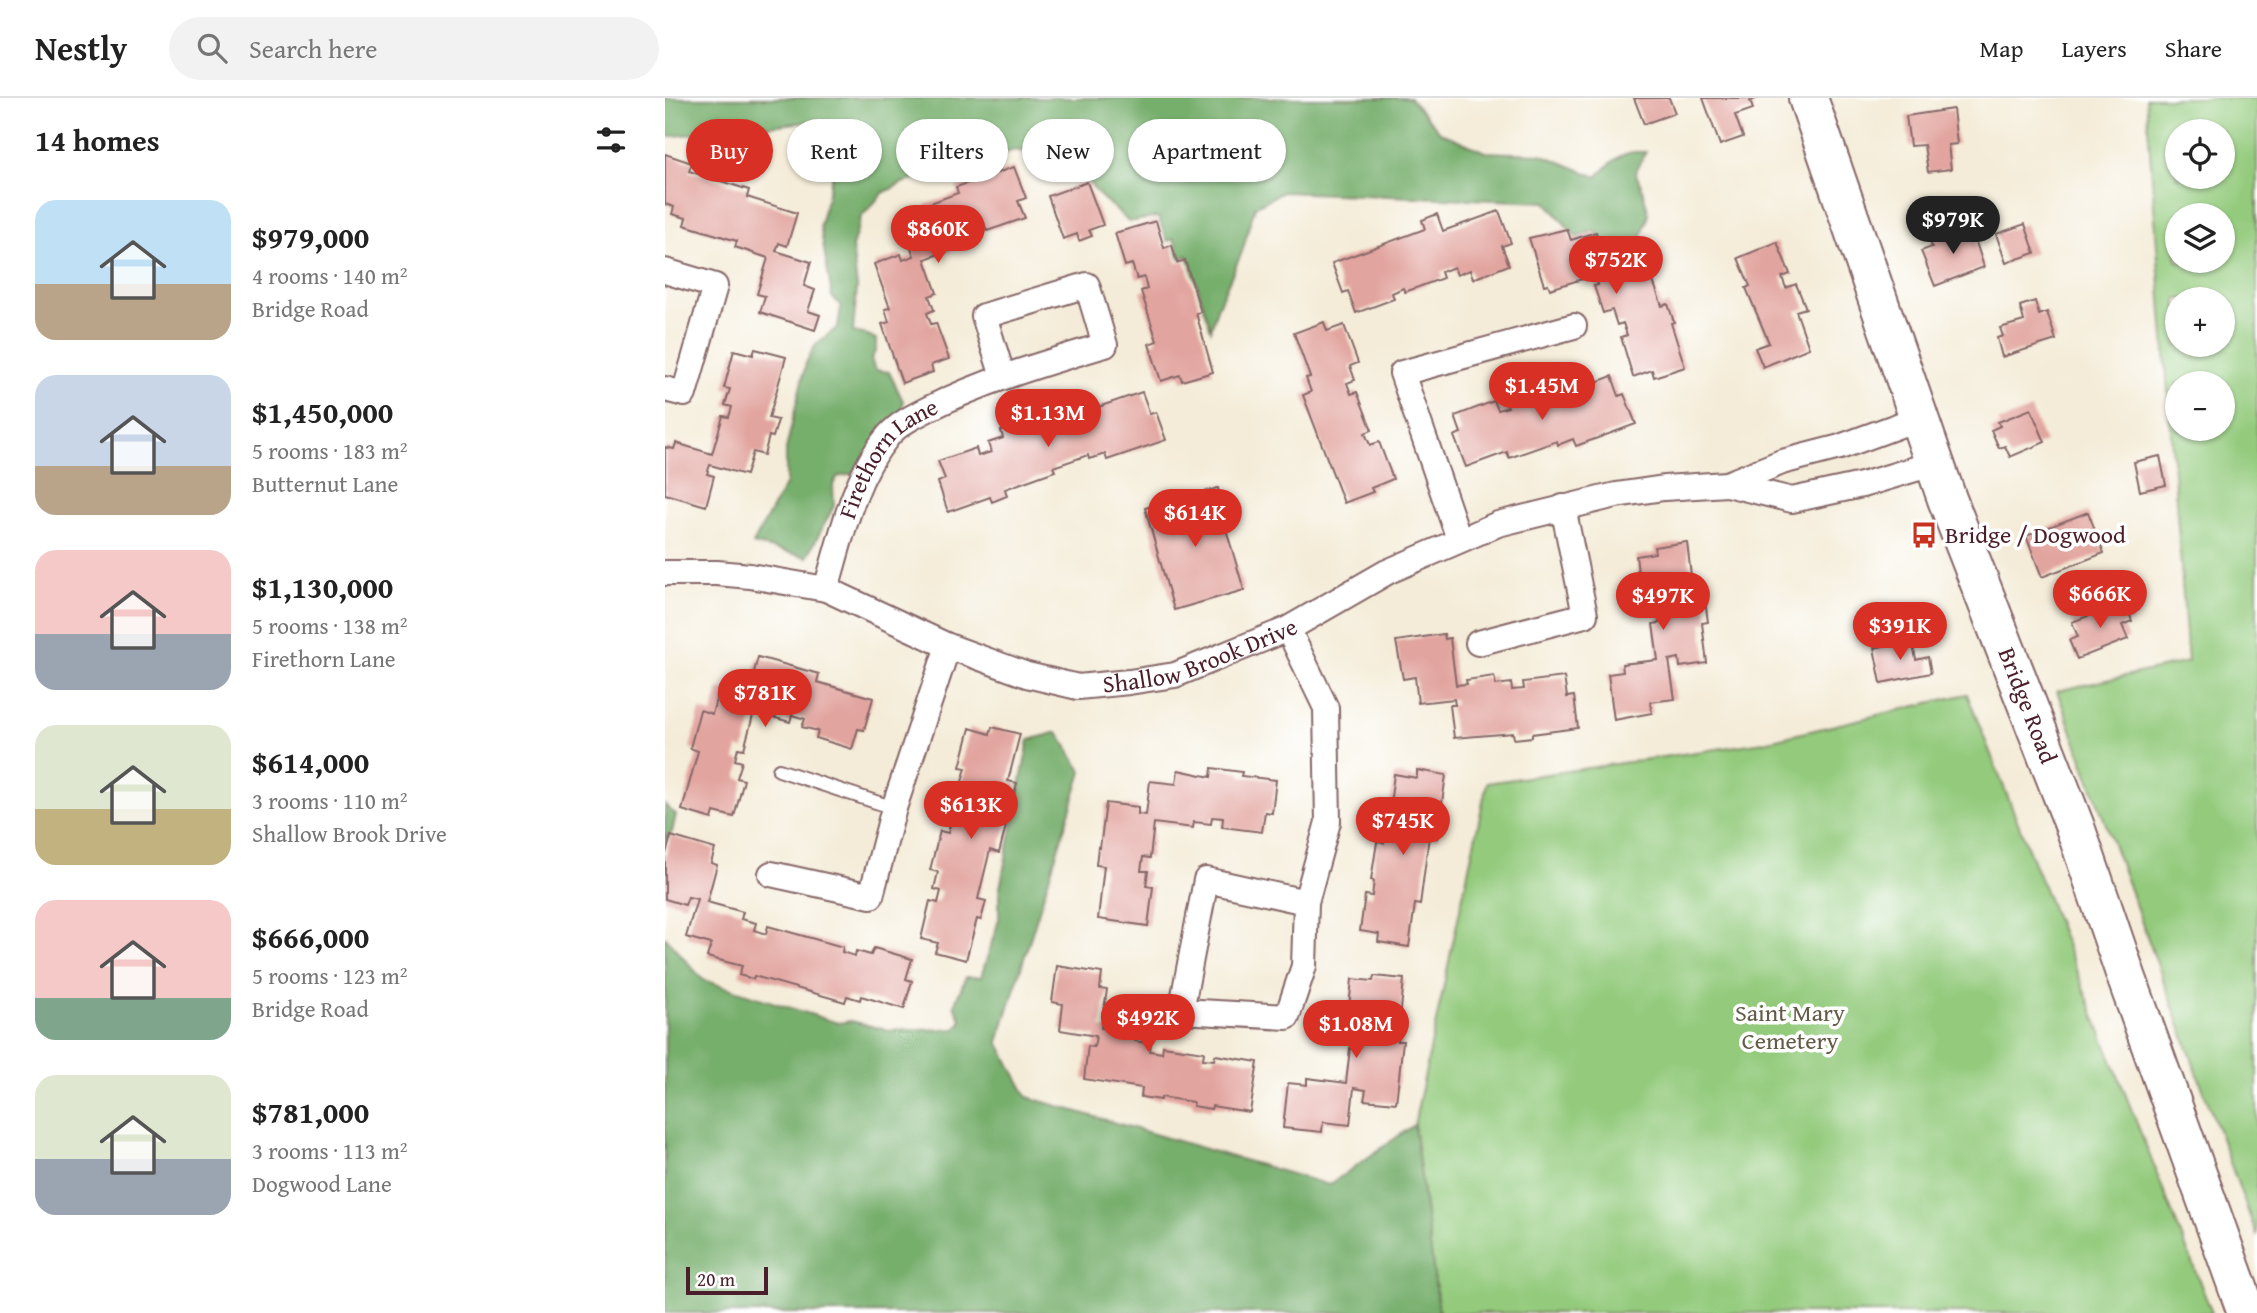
<!DOCTYPE html>
<meta charset="utf-8">
<style>
:root{--surface:#fff;--page:#f2f2f2;--text:#222;--muted:#767676;--line:#e0e0e0;--accent:#d93025}
body{margin:0;font-family:"Gentium Book Plus",serif;background:var(--page);color:var(--text);height:100vh;display:flex;flex-direction:column;font-size:26px;white-space:nowrap}
*{box-sizing:border-box;margin:0}
p{font-size:23px;color:var(--muted)}
.icon{flex:none;width:38px;height:38px;fill:none;stroke:currentColor;stroke-width:2;stroke-linecap:round;stroke-linejoin:round}
.map{position:relative;flex:1;overflow:hidden}
.sheet{display:flex;flex-direction:column;background:var(--surface);width:665px}
.sheet>*{flex:none}
.banner{position:absolute;left:21px;top:21px;width:665px;height:63px;display:flex;gap:14px}
.fabs{position:absolute;left:1500px;top:21px;display:grid;gap:14px}
.fabs a{display:grid;place-items:center;width:70px;height:70px;border-radius:50%;background:var(--surface);box-shadow:0 2px 5px #0004;font-size:35px}
.scale{position:absolute;left:21px;bottom:18px;width:82px;box-sizing:border-box;padding-left:7px;border:4px solid #4a1f2b;border-top:0;font-size:19px;line-height:24px;white-space:nowrap;color:#4a1f2b;-webkit-text-stroke:5px #fff;paint-order:stroke}
.price{position:absolute;translate:-50% -60px;padding:0 16px;border-radius:24px;background:var(--accent);color:#fff;font-size:23px;line-height:46px;filter:drop-shadow(0 2px 4px #0008)}
.price::after{content:'';position:absolute;left:50%;top:42px;width:21px;height:16px;margin-left:-10px;background:inherit;clip-path:polygon(0 0,100% 0,50% 100%)}
.price.selected{background:#222;color:#fff}
ul{padding:0;list-style:none}
li{display:flex;align-items:center;gap:21px;height:175px;padding:0 35px}
li span{display:grid;place-items:center;flex:none;width:196px;height:140px;border-radius:21px;color:#555}
li>.icon{margin-inline-start:auto}
span .icon{width:84px;height:84px;fill:#fffc;stroke-width:1}
li b{font-size:30px}
h2{display:flex;justify-content:space-between;align-items:center;height:84px;padding:0 35px;font-size:30px}
.tag{padding:0 24px;border-radius:32px;background:var(--surface);box-shadow:0 2px 5px #0004;font-size:24px;line-height:63px}
.tag.selected{background:var(--accent);color:#fff}
header{display:flex;align-items:center;gap:42px;box-sizing:border-box;height:98px;padding:0 35px;background:var(--surface);border-bottom:2px solid var(--line)}
header strong{font-size:33px}
nav{display:flex;gap:38px;margin-inline-start:auto;font-size:24px}
.search{width:490px;height:63px;background:var(--page);display:flex;align-items:center;gap:18px;box-sizing:border-box;padding:0 24px;border-radius:38px;color:var(--muted);font-size:26px}
main{display:flex;flex:1;min-height:0}
.map>svg:first-child{display:block}
.green{fill:#93ca7c;stroke:#6e7454;stroke-width:2;fill-rule:evenodd}
.forest{fill:#76ae6c;stroke:#60664c;stroke-width:2}
.building{fill:#e2a49f}
.lines{fill:none;stroke-linecap:round;stroke-linejoin:round}
.lane-casing{stroke:#866768;stroke-width:16}
.street-casing{stroke:#866768;stroke-width:28}
.primary-casing{stroke:#866768;stroke-width:42}
.lane{stroke:#fff;stroke-width:12}
.street{stroke:#fff;stroke-width:24}
.primary{stroke:#fff;stroke-width:38}
.labels{text-anchor:middle;stroke-width:7;stroke-linejoin:round;paint-order:stroke}
.street-label{font-size:24px;fill:#4a1f2b;stroke:#fff}
.poi-label{font-size:24px;fill:#4a1f2b;stroke:#fff;text-anchor:start}
.park-label{font-size:24px;fill:#645b47;stroke:#fff}
</style>
<header>
<strong>Nestly</strong>
<div class="search"><svg class="icon" aria-label="search" viewBox="0 0 24 24"><circle cx="10" cy="10" r="6"/><path d="M15 15l6 6"/></svg>Search here</div>
<nav><a>Map</a><a>Layers</a><a>Share</a></nav>
</header>
<main>
<section class="sheet">
<h2>14 homes<svg class="icon" aria-label="filters" viewBox="0 0 24 24"><path d="M4 7h16M4 17h16"/><circle cx="9" cy="7" r="2"/><circle cx="15" cy="17" r="2"/></svg></h2>
<ul>
<li><span style="background:linear-gradient(#bfe0f5 60%,#b9a48a 0)"><svg class="icon" aria-label="home" viewBox="0 0 24 24"><path d="M3 11l9-7 9 7M6 9v11h12V9"/></svg></span><div><b>$979,000</b><p>4 rooms · 140 m²</p><p>Bridge Road</p></div></li>
<li><span style="background:linear-gradient(#c9d6e8 65%,#b9a48a 0)"><svg class="icon" aria-label="home" viewBox="0 0 24 24"><path d="M3 11l9-7 9 7M6 9v11h12V9"/></svg></span><div><b>$1,450,000</b><p>5 rooms · 183 m²</p><p>Butternut Lane</p></div></li>
<li><span style="background:linear-gradient(#f6c9c9 60%,#9aa5b1 0)"><svg class="icon" aria-label="home" viewBox="0 0 24 24"><path d="M3 11l9-7 9 7M6 9v11h12V9"/></svg></span><div><b>$1,130,000</b><p>5 rooms · 138 m²</p><p>Firethorn Lane</p></div></li>
<li><span style="background:linear-gradient(#dfe7d0 60%,#c2b280 0)"><svg class="icon" aria-label="home" viewBox="0 0 24 24"><path d="M3 11l9-7 9 7M6 9v11h12V9"/></svg></span><div><b>$614,000</b><p>3 rooms · 110 m²</p><p>Shallow Brook Drive</p></div></li>
<li><span style="background:linear-gradient(#f6c9c9 70%,#7fa58c 0)"><svg class="icon" aria-label="home" viewBox="0 0 24 24"><path d="M3 11l9-7 9 7M6 9v11h12V9"/></svg></span><div><b>$666,000</b><p>5 rooms · 123 m²</p><p>Bridge Road</p></div></li>
<li><span style="background:linear-gradient(#dfe7d0 60%,#9aa5b1 0)"><svg class="icon" aria-label="home" viewBox="0 0 24 24"><path d="M3 11l9-7 9 7M6 9v11h12V9"/></svg></span><div><b>$781,000</b><p>3 rooms · 113 m²</p><p>Dogwood Lane</p></div></li>
</ul>
</section>
<div class="map">
<svg width="1592" height="1215" viewBox="0 0 1592 1215">
<rect width="100%" height="100%" fill="#fff"/>
<filter id="ink" filterUnits="userSpaceOnUse"><feTurbulence type="fractalNoise" baseFrequency=".0143" numOctaves="2"/><feDisplacementMap in="SourceGraphic" scale="14" xChannelSelector="R" yChannelSelector="G"/><feConvolveMatrix kernelMatrix="1 2 1 2 8 2 1 2 1" color-interpolation-filters="sRGB"/></filter>
<filter id="wash" filterUnits="userSpaceOnUse"><feTurbulence type="fractalNoise" baseFrequency=".00686" numOctaves="4" result="noise"/><feDisplacementMap in="SourceGraphic" scale="28" xChannelSelector="R" yChannelSelector="G"/><feGaussianBlur stdDeviation="1.57" result="paint"/><feColorMatrix in="noise" values="0 0 0 0 0 0 0 0 0 0 0 0 0 0 0 0 0 1.4 0 .05"/><feComposite in="paint" operator="in"/></filter>
<g filter="url(#wash)">
<rect width="100%" height="100%" fill="#f4ecd8"/>
<path class="green" d="M 1481,0 L 1592,0 L 1592,1138 L 1392,593 L 1523,564 ZM 1512,33 L 1558,33 L 1558,79 L 1512,79 ZM 1512,117 L 1558,117 L 1558,163 L 1512,163 ZM 1512,201 L 1558,201 L 1558,247 L 1512,247 ZM 1512,285 L 1558,285 L 1558,331 L 1512,331 Z
M 1302,596 L 1547,1215 L 774,1215 L 749,1027 L 822,685 L 1099,644 Z"/>
<path class="forest" d="M 0,0 L 745,0 L 775,34 L 820,54 L 876,56 L 932,79 C 949,62 955,52 981,54 L 970,74 L 977,90 L 984,117 L 972,151 L 942,162 L 931,132 L 911,139 L 881,104 L 617,94 L 590,109 L 577,154 L 552,210 L 546,232 L 523,158 L 515,160 L 509,141 L 502,143 L 493,119 L 464,124 L 435,98 L 410,67 L 350,52 L 237,85 L 218,95 L 196,119 L 187,149 L 192,189 L 188,234 L 203,237 L 211,241 L 211,252 L 206,261 L 210,272 L 224,274 L 238,303 L 238,311 L 191,375 L 172,379 L 168,387 L 169,408 L 142,459 L 88,446 L 121,385 L 121,351 L 141,265 L 150,247 L 173,229 L 176,208 L 167,199 L 155,127 L 171,62 L 151,23 L 0,39 Z
M 393,634 L 417,674 L 333,944 L 362,999 L 664,1087 L 749,1027 L 774,1215 L 0,1215 L 0,839 L 38,882 L 173,925 L 186,923 L 222,932 L 290,931 L 297,923 L 289,907 L 301,879 L 316,879 L 334,821 L 334,795 L 364,642 Z
M 0,707 L 11,717 L 7,734 L 0,743 Z"/>
<g id="blocks">
<path class="building" d="M 969,0 L 1004,0 L 1010,15 L 979,26 Z
M 1038,0 L 1093,0 L 1085,3 L 1088,11 L 1070,17 L 1078,39 L 1055,47 Z
M 1288,11 L 1292,46 L 1283,47 L 1286,71 L 1263,74 L 1259,47 L 1245,48 L 1241,18 Z
M 0,56 L 27,65 L 24,73 L 84,92 L 82,99 L 132,115 L 122,148 L 114,145 L 111,153 L 146,164 L 139,188 L 150,192 L 143,213 L 155,217 L 150,232 L 95,214 L 100,198 L 92,196 L 103,160 L 70,149 L 72,143 L 19,127 L 21,120 L 7,116 L 9,109 L 0,106 Z
M 349,69 L 361,100 L 353,103 L 360,120 L 322,133 L 319,125 L 306,129 L 309,137 L 293,143 L 294,149 L 260,161 L 272,195 L 264,198 L 269,212 L 262,215 L 266,226 L 271,225 L 284,261 L 266,267 L 268,274 L 237,285 L 217,226 L 224,224 L 220,211 L 225,210 L 209,166 L 236,156 L 238,162 L 249,158 L 237,125 L 263,116 L 260,107 L 293,95 L 291,89 Z
M 422,84 L 438,127 L 424,132 L 427,138 L 414,143 L 412,136 L 398,141 L 383,98 Z
M 834,113 L 846,145 L 837,148 L 844,167 L 808,181 L 805,172 L 792,177 L 789,169 L 776,174 L 778,180 L 740,194 L 738,190 L 727,195 L 729,201 L 691,215 L 683,193 L 678,195 L 667,165 L 760,131 L 757,122 L 772,116 L 778,133 Z
M 491,123 L 499,150 L 507,147 L 512,165 L 520,162 L 536,214 L 531,215 L 548,274 L 517,283 L 515,277 L 496,283 L 484,246 L 492,243 L 476,193 L 482,191 L 479,179 L 472,181 L 467,166 L 460,168 L 450,135 Z
M 1360,126 L 1370,155 L 1341,165 L 1331,136 Z
M 1309,128 L 1314,140 L 1310,141 L 1319,169 L 1270,188 L 1256,153 L 1267,149 L 1265,144 Z
M 902,131 L 906,142 L 931,134 L 942,169 L 947,167 L 946,162 L 977,152 L 997,208 L 1003,206 L 1009,224 L 1006,225 L 1020,269 L 989,279 L 987,272 L 968,279 L 956,239 L 962,237 L 958,225 L 952,227 L 947,212 L 938,215 L 929,188 L 933,187 L 930,177 L 885,191 L 883,186 L 879,187 L 864,140 Z
M 1112,144 L 1125,176 L 1117,179 L 1121,190 L 1131,186 L 1141,210 L 1131,213 L 1144,250 L 1098,269 L 1090,250 L 1104,245 L 1081,190 L 1085,188 L 1073,160 Z
M 1370,203 L 1374,217 L 1382,214 L 1391,242 L 1337,259 L 1332,240 L 1338,238 L 1335,230 L 1359,223 L 1355,208 Z
M 659,224 L 662,233 L 679,227 L 693,265 L 685,268 L 690,282 L 682,285 L 686,296 L 692,294 L 707,332 L 700,335 L 705,347 L 714,344 L 728,381 L 706,390 L 708,394 L 679,405 L 638,297 L 646,294 L 641,280 L 645,279 L 629,235 Z
M 90,251 L 121,259 L 104,320 L 113,322 L 108,339 L 104,338 L 99,357 L 88,354 L 81,377 L 45,367 L 42,376 L 49,378 L 41,408 L 0,396 L 0,349 L 9,351 L 11,345 L 47,356 L 58,318 L 64,319 L 67,309 L 60,307 L 65,291 L 59,290 L 69,252 L 88,257 Z
M 947,278 L 954,298 L 959,296 L 971,326 L 911,348 L 908,341 L 893,347 L 892,343 L 844,360 L 842,354 L 801,369 L 789,338 L 796,335 L 790,318 L 829,303 L 833,312 L 843,309 L 841,304 L 868,294 L 868,297 L 881,293 L 884,300 L 896,295 L 900,304 L 913,299 L 910,292 Z
M 477,294 L 485,316 L 491,314 L 501,342 L 442,362 L 440,356 L 424,361 L 423,357 L 388,369 L 390,373 L 340,391 L 342,398 L 327,404 L 325,399 L 283,414 L 273,384 L 280,381 L 273,363 L 311,350 L 313,358 L 326,354 L 323,345 L 338,340 L 336,333 L 410,307 L 413,316 Z
M 1366,311 L 1380,344 L 1345,359 L 1340,348 L 1334,350 L 1326,332 L 1335,328 L 1333,324 Z
M 1495,358 L 1501,387 L 1475,393 L 1469,364 Z
M 553,390 L 561,420 L 558,421 L 579,492 L 509,512 L 480,410 Z
M 1423,414 L 1439,455 L 1377,479 L 1361,438 Z
M 1022,444 L 1029,503 L 1040,502 L 1043,524 L 1037,525 L 1042,565 L 1015,569 L 1014,560 L 1004,562 L 1010,601 L 985,604 L 987,615 L 949,622 L 943,576 L 958,574 L 957,566 L 993,562 L 988,526 L 995,525 L 993,512 L 985,513 L 983,497 L 976,498 L 971,458 L 990,455 L 989,449 Z
M 1460,504 L 1467,523 L 1457,527 L 1463,541 L 1412,561 L 1404,542 L 1413,539 L 1407,524 Z
M 779,536 L 780,541 L 785,540 L 791,587 L 802,586 L 801,582 L 829,578 L 831,587 L 846,585 L 847,592 L 859,591 L 858,584 L 899,579 L 902,599 L 909,598 L 913,630 L 867,636 L 867,639 L 849,641 L 848,635 L 789,640 L 785,607 L 790,607 L 789,601 L 753,605 L 750,579 L 738,581 L 731,543 Z
M 1247,542 L 1251,562 L 1263,559 L 1266,575 L 1216,585 L 1209,550 Z
M 93,559 L 154,576 L 152,584 L 208,600 L 199,632 L 193,631 L 187,651 L 151,640 L 153,633 L 137,629 L 140,621 L 127,617 L 125,624 L 89,614 L 79,651 L 73,650 L 70,662 L 77,664 L 72,680 L 79,682 L 69,719 L 49,714 L 47,721 L 17,712 L 33,653 L 25,650 L 35,612 L 47,616 L 54,591 L 89,601 L 91,595 L 84,593 Z
M 327,629 L 355,636 L 343,683 L 352,685 L 334,755 L 325,752 L 313,801 L 321,803 L 316,822 L 312,821 L 301,862 L 270,854 L 273,845 L 256,841 L 265,803 L 273,805 L 276,793 L 269,791 L 273,774 L 265,772 L 275,733 L 283,735 L 292,699 L 302,702 L 305,690 L 296,687 L 301,670 L 295,669 L 305,630 L 325,636 Z
M 547,670 L 577,674 L 576,678 L 611,682 L 607,715 L 600,714 L 597,734 L 557,729 L 558,720 L 547,719 L 546,726 L 529,724 L 528,730 L 489,725 L 485,760 L 478,759 L 476,773 L 483,773 L 481,788 L 488,789 L 483,828 L 433,821 L 439,768 L 431,767 L 433,749 L 435,750 L 441,705 L 473,709 L 473,716 L 481,717 L 485,683 L 511,686 L 513,672 L 546,679 Z
M 752,672 L 781,677 L 772,740 L 764,738 L 755,807 L 750,806 L 744,849 L 713,844 L 714,836 L 695,833 L 700,797 L 707,798 L 709,783 L 706,782 L 712,744 L 719,745 L 721,729 L 729,730 L 731,716 L 724,715 L 729,676 L 752,680 Z
M 6,738 L 50,751 L 46,765 L 52,767 L 42,804 L 78,814 L 76,821 L 91,825 L 89,832 L 101,836 L 103,828 L 178,849 L 177,854 L 190,858 L 191,853 L 206,857 L 209,850 L 247,861 L 241,881 L 247,883 L 239,911 L 196,898 L 195,902 L 182,898 L 180,904 L 89,878 L 88,881 L 74,877 L 77,868 L 42,859 L 46,846 L 21,839 L 32,801 L 23,799 L 20,807 L 0,801 L 0,759 Z
M 392,868 L 437,875 L 435,891 L 442,892 L 436,930 L 471,935 L 470,943 L 486,946 L 485,953 L 497,955 L 498,948 L 539,954 L 538,961 L 549,962 L 550,957 L 593,964 L 585,1014 L 547,1008 L 546,1011 L 528,1008 L 528,1004 L 496,999 L 496,1002 L 476,999 L 477,990 L 419,981 L 423,948 L 429,949 L 431,938 L 395,932 L 398,906 L 387,904 Z
M 709,878 L 739,881 L 733,943 L 738,943 L 731,1005 L 699,1002 L 701,992 L 689,990 L 685,1027 L 658,1024 L 657,1034 L 618,1030 L 623,985 L 642,987 L 642,980 L 681,985 L 685,950 L 692,951 L 694,938 L 687,937 L 688,920 L 683,919 L 687,881 L 708,883 Z"/>
</g>
</g>
<g filter="url(#ink)">
<use href="#blocks" fill-opacity="0" stroke="#866768" stroke-width="2"/>
<g class="lines">
<g class="lane-casing">
<path id="lane" d="M 114,672 L 229,710"/>
</g>
<g class="street-casing">
<g id="street">
<path d="M 0,173 L 50,188 L 19,296 L 0,291"/>
<path d="M 1062,386 L 1127,402 L 1197,387 L 1270,365"/>
<path d="M 794,441 L 737,275 L 909,228"/>
<path id="s1" d="M 0,475 L 52,475 L 85,478 L 161,491 L 283,548 L 362,577 L 413,589 L 464,584 L 510,577 L 623,531 L 722,474 L 833,426 L 951,397 L 999,390 L 1062,386 L 1117,364 L 1175,349 L 1254,320"/>
<path id="s2" d="M 161,491 C 176,440 188,380 223,338 C 233,326 249,318 263,311 C 319,283 380,265 440,247 L 422,187 L 319,218 L 338,279"/>
<path d="M 623,531 L 661,610 L 663,724 L 641,804 L 639,868 L 622,919 L 516,913 L 541,782 L 641,804"/>
<path d="M 813,545 L 920,517 L 898,409"/>
<path d="M 106,776 L 206,798 L 229,710 L 283,548"/>
</g>
</g>
<g class="primary-casing">
<g id="primary">
<path id="s3" d="M 1143,0 L 1282,401 L 1410,729 L 1461,878 L 1582,1215"/>
</g>
</g>
<use href="#lane" class="lane"/>
<use href="#street" class="street"/>
<use href="#primary" class="primary"/>
</g>
</g>
<defs>
<g id="bus-bare" transform="scale(2.1)"><path d="M-5-6H5V4H4V6H2V4H-2V6H-4V4H-5ZM-3.5-4V0h7V-4ZM-3.5 1.2v1.5H-2V1.2ZM2 1.2v1.5H3.5V1.2Z" fill="#c8321e" stroke="#fff" stroke-width="2.5" paint-order="stroke"/></g>
</defs>
<g fill-rule="evenodd">
<use href="#bus-bare" x="1259" y="437"/>
</g>
<g class="labels">
<g class="street-label">
<text dy="8" stroke="none"><textPath href="#s2" startOffset="149">Firethorn Lane</textPath></text>
<text dy="8" stroke="none"><textPath href="#s1" startOffset="560">Shallow Brook Drive</textPath></text>
<text dy="8" stroke="none"><textPath href="#s3" startOffset="646">Bridge Road</textPath></text>
</g>
<g class="poi-label">
<text x="1280" y="445">Bridge / Dogwood</text>
</g>
<g class="park-label">
<text x="1125" y="923">Saint Mary<tspan x="1125" dy="28">Cemetery</tspan></text>
</g>
</g>
</svg>
<div class="fabs">
<a><svg class="icon" aria-label="locate" viewBox="0 0 24 24"><circle cx="12" cy="12" r="6"/><path d="M12 2v4M12 18v4M2 12h4M18 12h4"/></svg></a>
<a><svg class="icon" aria-label="layers" viewBox="0 0 24 24"><path d="M12 4l9 5-9 5-9-5zM3 14l9 5 9-5"/></svg></a>
<a>+</a>
<a>−</a>
</div>
<div class="scale">20 m</div>
<b class="price selected" style="left:1288px;top:158px">$979K</b>
<b class="price" style="left:273px;top:167px">$860K</b>
<b class="price" style="left:951px;top:198px">$752K</b>
<b class="price" style="left:877px;top:324px">$1.45M</b>
<b class="price" style="left:383px;top:351px">$1.13M</b>
<b class="price" style="left:530px;top:451px">$614K</b>
<b class="price" style="left:1435px;top:532px">$666K</b>
<b class="price" style="left:998px;top:534px">$497K</b>
<b class="price" style="left:1235px;top:564px">$391K</b>
<b class="price" style="left:100px;top:631px">$781K</b>
<b class="price" style="left:306px;top:743px">$613K</b>
<b class="price" style="left:738px;top:759px">$745K</b>
<b class="price" style="left:483px;top:956px">$492K</b>
<b class="price" style="left:691px;top:962px">$1.08M</b>
<div class="banner">
<a class="tag selected">Buy</a>
<a class="tag">Rent</a>
<a class="tag">Filters</a>
<a class="tag">New</a>
<a class="tag">Apartment</a>
</div>
</div>
</main>
